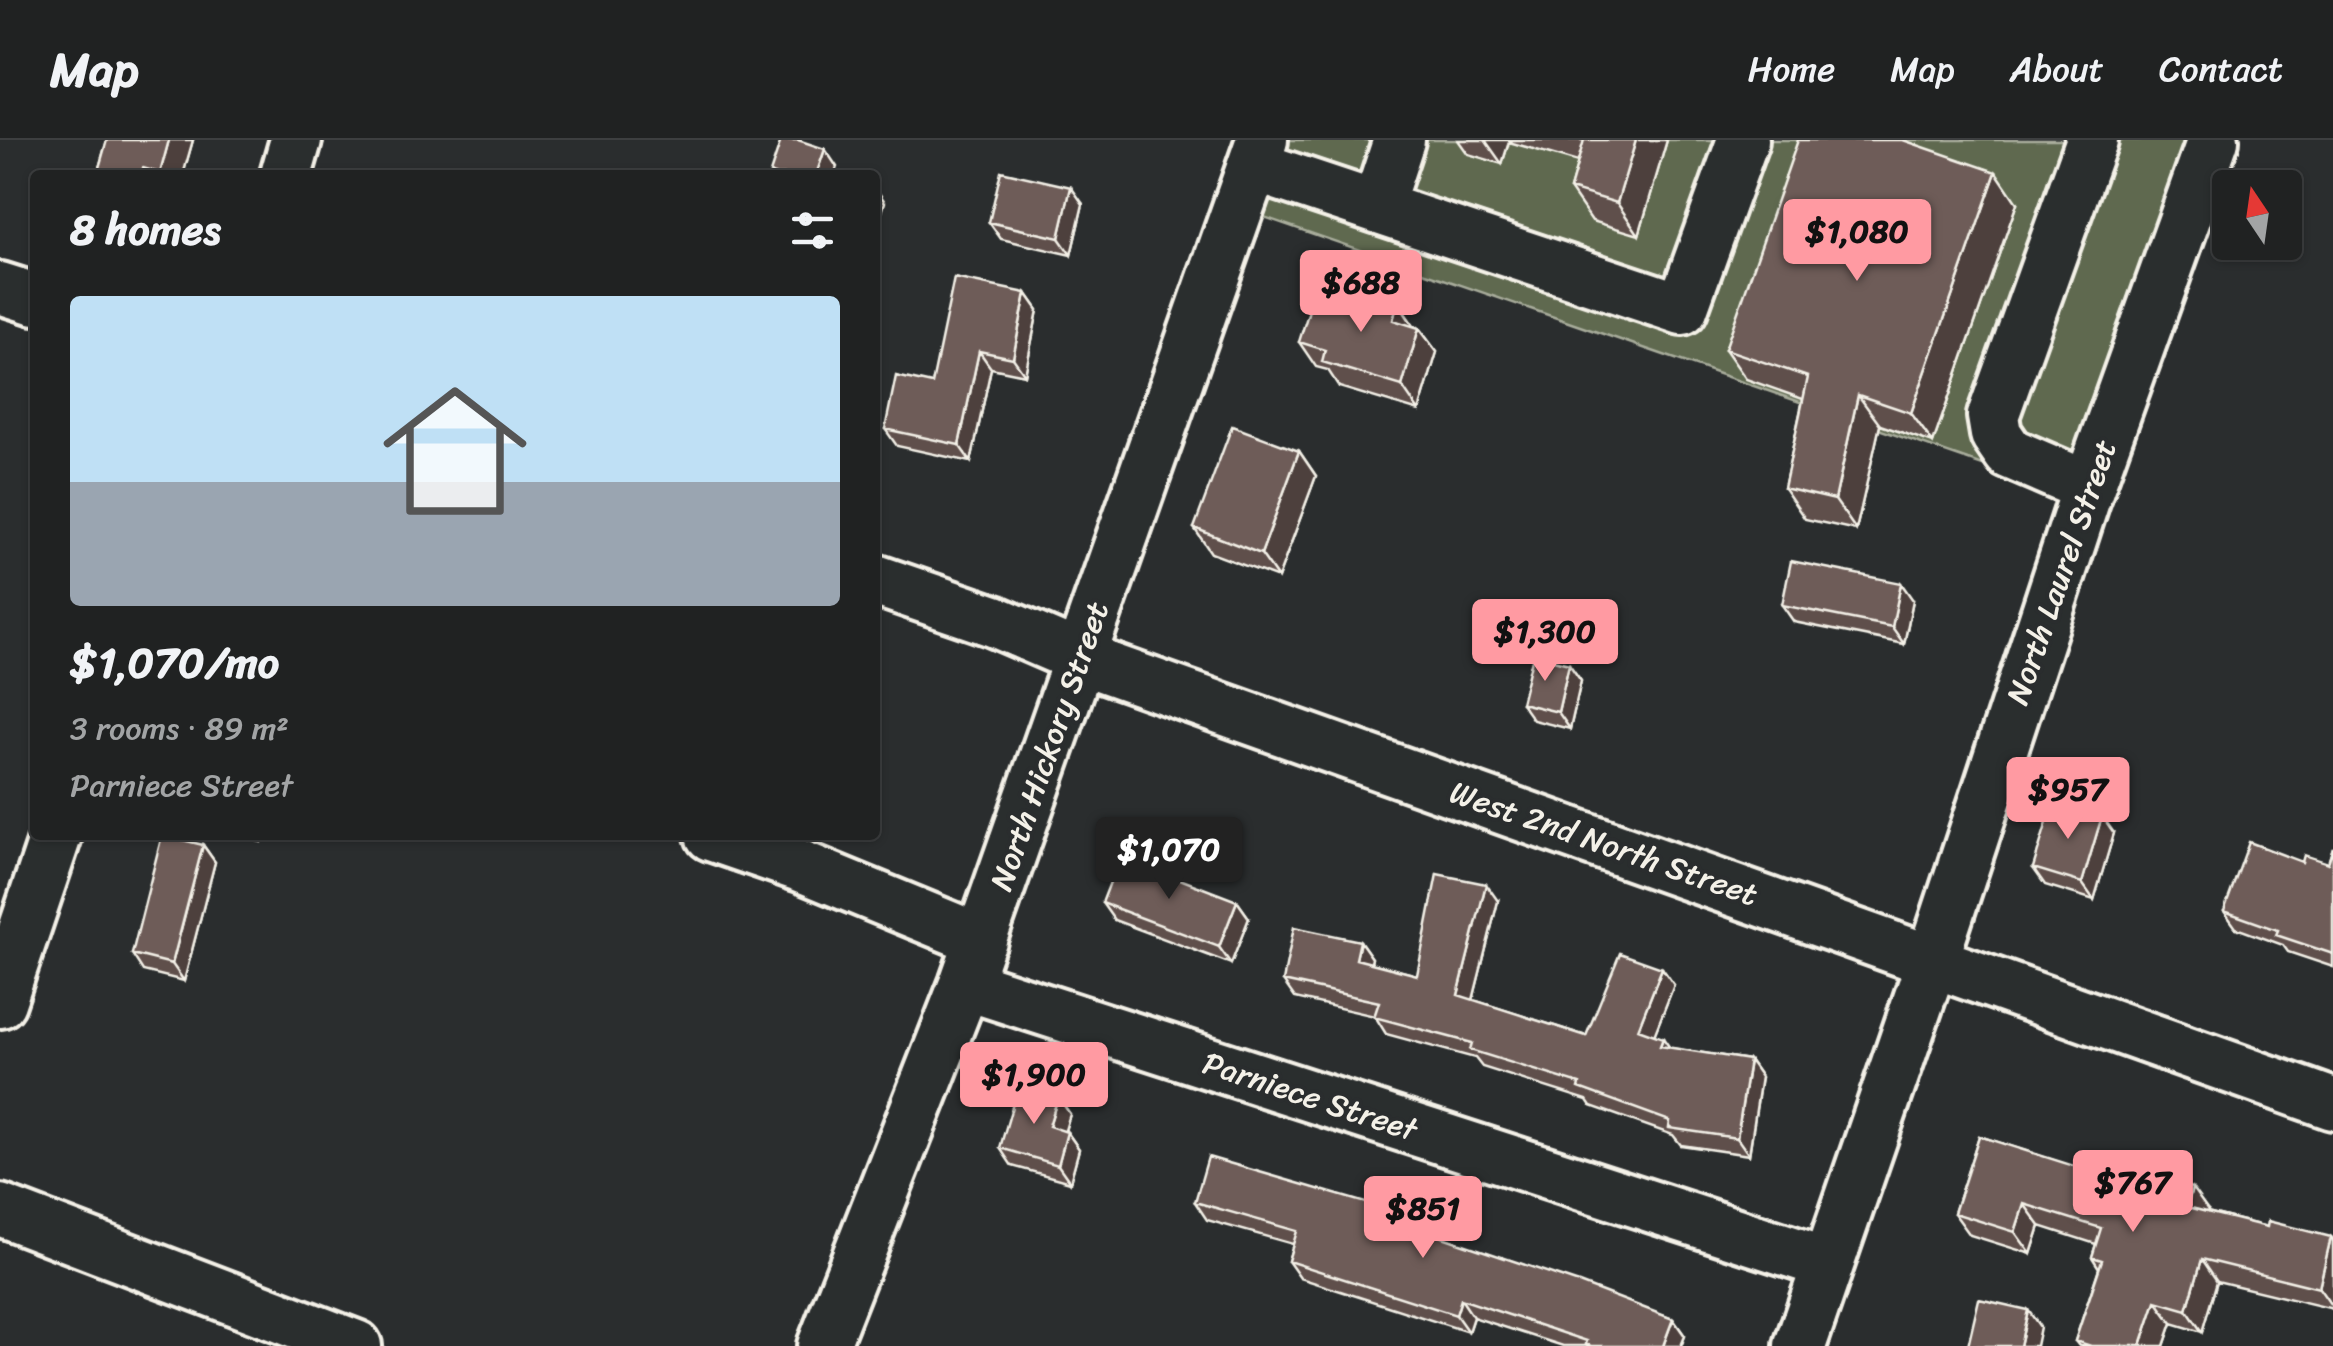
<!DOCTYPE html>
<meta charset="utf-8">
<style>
:root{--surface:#202222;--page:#2d2f2f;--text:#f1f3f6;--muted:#a2a4a5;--line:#3d3f40;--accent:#ff9aa2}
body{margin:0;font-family:Sriracha,sans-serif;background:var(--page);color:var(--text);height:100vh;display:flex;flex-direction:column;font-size:38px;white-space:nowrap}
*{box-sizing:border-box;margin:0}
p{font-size:32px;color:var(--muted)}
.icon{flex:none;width:55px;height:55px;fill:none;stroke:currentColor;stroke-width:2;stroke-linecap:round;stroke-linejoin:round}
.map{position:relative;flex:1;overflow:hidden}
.sheet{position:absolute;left:30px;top:30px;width:850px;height:670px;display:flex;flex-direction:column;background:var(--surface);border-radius:10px;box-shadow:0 2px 8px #0004,0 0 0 2px var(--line)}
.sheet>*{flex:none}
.needle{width:65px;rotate:347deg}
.tools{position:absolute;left:2212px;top:30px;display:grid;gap:20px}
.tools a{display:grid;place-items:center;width:90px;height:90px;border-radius:10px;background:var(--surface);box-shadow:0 2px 8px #0004,0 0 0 2px var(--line);font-size:50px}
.price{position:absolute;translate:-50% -85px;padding:0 22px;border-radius:10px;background:var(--accent);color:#111;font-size:32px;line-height:65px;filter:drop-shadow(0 2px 5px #0008)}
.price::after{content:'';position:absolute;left:50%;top:60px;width:30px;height:22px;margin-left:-15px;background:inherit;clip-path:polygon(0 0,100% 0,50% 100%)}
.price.selected{background:#222;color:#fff}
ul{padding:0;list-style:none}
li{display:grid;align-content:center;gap:20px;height:530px;padding:0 40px}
li span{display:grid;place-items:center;height:310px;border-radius:10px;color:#555}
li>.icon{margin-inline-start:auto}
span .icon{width:180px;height:180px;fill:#fffc;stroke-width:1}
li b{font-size:42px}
h2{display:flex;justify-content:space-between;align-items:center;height:120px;padding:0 40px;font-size:42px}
header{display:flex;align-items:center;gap:60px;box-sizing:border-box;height:140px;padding:0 50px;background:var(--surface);border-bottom:2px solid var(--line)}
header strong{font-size:48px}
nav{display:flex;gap:55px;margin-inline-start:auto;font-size:35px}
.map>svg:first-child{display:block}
.green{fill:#5e6950;stroke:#a9ad9c;stroke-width:2.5}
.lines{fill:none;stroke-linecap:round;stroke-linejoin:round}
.minor-casing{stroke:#f4f1e8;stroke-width:58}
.minor{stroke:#2a2d2e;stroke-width:50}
.wall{fill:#5f4f4c;stroke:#f4f1e8;stroke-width:2.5}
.shaded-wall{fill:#4d403e;stroke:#f4f1e8;stroke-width:2.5}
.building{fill:#6e5c58;stroke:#f4f1e8;stroke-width:2.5}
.labels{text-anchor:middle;stroke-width:8;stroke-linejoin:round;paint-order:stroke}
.street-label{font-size:32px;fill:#f4f1e8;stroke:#2a2d2e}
</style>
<header>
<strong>Map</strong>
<nav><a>Home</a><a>Map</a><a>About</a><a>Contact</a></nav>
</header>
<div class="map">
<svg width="2333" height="1206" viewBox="0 0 2333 1206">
<rect width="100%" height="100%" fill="#2a2d2e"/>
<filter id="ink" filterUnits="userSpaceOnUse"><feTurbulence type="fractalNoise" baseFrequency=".01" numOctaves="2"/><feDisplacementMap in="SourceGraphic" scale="20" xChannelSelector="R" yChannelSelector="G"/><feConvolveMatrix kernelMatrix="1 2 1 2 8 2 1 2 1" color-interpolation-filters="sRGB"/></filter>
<g filter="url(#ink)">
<path class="green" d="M 1262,0 L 2213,0 L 2084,360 L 1238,68 Z"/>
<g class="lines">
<g class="minor-casing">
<path id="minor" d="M 1253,26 L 1682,169 L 1743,0
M 286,35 L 296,0
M 1377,67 L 1399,0
M 0,148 L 35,159
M 2088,347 L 2009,313 L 1996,294 L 1993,276 L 2092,0
M 875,440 L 994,481 L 1080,518 L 2333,964
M 711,695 L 801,726 L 981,800
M 965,844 L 1826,1123
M 0,862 L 56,695
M 0,1070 L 356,1206
M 823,1206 L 965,844 L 1262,0
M 1800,1206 L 1933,819 L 2084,360 L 2213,0"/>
</g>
<use href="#minor" class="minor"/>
</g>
<path class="wall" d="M 107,0 L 193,0 L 183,35 L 97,35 Z
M 1458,0 L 1667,0 L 1639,95 L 1592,81 L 1570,49 L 1578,22 L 1509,2 L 1502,24 L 1468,14 Z
M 2017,63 L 1933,303 L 1880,285 L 1856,390 L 1805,379 L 1784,348 L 1803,259 L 1746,239 L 1725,209 Z
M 1083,64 L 1071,115 L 1001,99 L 989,82 Z
M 1026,153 L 1038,170 L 1025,235 L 991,228 L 971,322 L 897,306 L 885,289 Z
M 1346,160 L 1398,163 L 1414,186 L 1419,188 L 1437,212 L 1419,271 L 1339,247 L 1328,230 L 1316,227 L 1299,202 Z
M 1299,311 L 1316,336 L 1278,438 L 1211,413 L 1194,388 Z
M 1913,460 L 1904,504 L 1794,482 L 1782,465 Z
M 1569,524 L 1581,541 L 1570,589 L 1533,580 L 1521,563 Z
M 2114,693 L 2094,760 L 2045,745 L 2033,728 Z
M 235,695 L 263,695 L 261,702 Z
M 203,705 L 215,722 L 184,841 L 143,831 L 132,814 Z
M 2333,707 L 2333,827 L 2288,812 L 2283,805 L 2236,788 L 2224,771 L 2302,722 L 2328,723 Z
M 1237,761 L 1249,778 L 1231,824 L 1114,780 L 1102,763 Z
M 1498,761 L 1473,860 L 1586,896 L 1662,828 L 1674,845 L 1654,895 L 1670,908 L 1749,920 L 1761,937 L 1749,1015 L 1681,1005 L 1673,995 L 1591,966 L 1587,960 L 1482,927 L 1475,918 L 1386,894 L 1375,876 L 1295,858 L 1283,841 L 1360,801 L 1372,818 L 1371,823 L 1417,835 Z
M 1058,957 L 1070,974 L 1065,991 L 1067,992 L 1079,1009 L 1070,1042 L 1012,1026 L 1000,1008 Z
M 1979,996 L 2208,1070 L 2207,1072 L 2267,1087 L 2333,1099 L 2333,1169 L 2217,1141 L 2202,1192 L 2172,1183 L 2164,1206 L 2079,1206 L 2075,1201 L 2099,1128 L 2092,1117 L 2096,1104 L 2040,1086 L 2031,1114 L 1970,1095 L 1954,1073 Z
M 1195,1062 L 1383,1068 L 1391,1079 L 1673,1179 L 1685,1196 L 1681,1206 L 1563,1206 L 1473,1177 L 1468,1192 L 1300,1138 L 1288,1121 L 1293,1104 L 1207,1080 Z"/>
<path class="shaded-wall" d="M 169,0 L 193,0 L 183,35 L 161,35 L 160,33 Z
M 1485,0 L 1508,0 L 1509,2 L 1502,24 Z
M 1636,0 L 1667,0 L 1639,95 L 1617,63 Z
M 825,9 L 837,27 L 834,35 L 816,35 Z
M 1996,32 L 2017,63 L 1933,303 L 1911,273 Z
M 875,47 L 885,62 L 875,96 Z
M 1071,47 L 1083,64 L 1071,115 L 1059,98 Z
M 1026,153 L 1038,170 L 1025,235 L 1013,218 Z
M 1398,163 L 1415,188 L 1393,180 Z
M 1419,188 L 1437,212 L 1419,271 L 1402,246 Z
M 979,211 L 991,228 L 971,322 L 959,305 Z
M 1858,255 L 1880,285 L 1856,390 L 1835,360 Z
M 1299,311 L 1316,336 L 1278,438 L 1261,414 Z
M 1901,443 L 1913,460 L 1904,504 L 1892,487 Z
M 1569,524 L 1581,541 L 1570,589 L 1558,572 Z
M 2102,676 L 2114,693 L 2094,760 L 2082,743 Z
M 203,705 L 215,722 L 184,841 L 172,824 Z
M 1486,744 L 1498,761 L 1470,872 L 1458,855 Z
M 1237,761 L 1249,778 L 1231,824 L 1219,807 Z
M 1360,801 L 1372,818 L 1368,836 L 1356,819 Z
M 1662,828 L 1674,845 L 1650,906 L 1638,889 Z
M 1663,898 L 1675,915 L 1660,906 Z
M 1749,920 L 1761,937 L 1749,1015 L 1737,998 Z
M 1058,957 L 1070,974 L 1061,1003 L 1049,986 Z
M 1067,992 L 1079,1009 L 1070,1042 L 1058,1025 Z
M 2192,1048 L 2208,1070 L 2202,1089 L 2187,1067 Z
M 2024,1064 L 2040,1086 L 2031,1114 L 2015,1092 Z
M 1383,1068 L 1395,1085 L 1380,1076 Z
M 2331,1097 L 2333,1099 L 2333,1168 L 2319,1148 Z
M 2202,1119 L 2217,1141 L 2202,1192 L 2187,1170 Z
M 1461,1159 L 1473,1177 L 1468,1192 L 1456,1175 Z
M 2156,1161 L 2172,1183 L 2164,1206 L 2141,1206 Z
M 2028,1170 L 2040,1187 L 2036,1206 L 2020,1206 Z
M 1673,1179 L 1685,1196 L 1681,1206 L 1663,1206 Z"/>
<path class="building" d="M 107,0 L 169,0 L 160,33 L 143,28 L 140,35 L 97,35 Z
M 781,0 L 798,0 L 825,9 L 816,35 L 774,35 L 770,33 Z
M 1584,0 L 1636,0 L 1617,63 L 1570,49 Z
M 1798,0 L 1903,0 L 1996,32 L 1911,273 L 1858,255 L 1835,360 L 1784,348 L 1808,237 L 1725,209 Z
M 450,28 L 471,35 L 447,35 Z
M 1001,31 L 1071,47 L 1059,98 L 989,82 Z
M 954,138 L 1026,153 L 1013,218 L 979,211 L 959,305 L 885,289 L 896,236 L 932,244 Z
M 1349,149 L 1398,163 L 1393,180 L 1419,188 L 1402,246 L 1322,222 L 1325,210 L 1299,202 L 1315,151 L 1346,160 Z
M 1232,286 L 1299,311 L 1261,414 L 1194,388 Z
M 1791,421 L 1901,443 L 1892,487 L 1782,465 Z
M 1533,515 L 1569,524 L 1558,572 L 1521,563 Z
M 2053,662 L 2102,676 L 2082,743 L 2033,728 Z
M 162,695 L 203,705 L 172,824 L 132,814 Z
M 2249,702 L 2302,722 L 2304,715 L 2328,723 L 2333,707 L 2333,814 L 2276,795 L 2278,790 L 2224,771 Z
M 1120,716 L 1237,761 L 1219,807 L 1102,763 Z
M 1437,734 L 1486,744 L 1458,855 L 1586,896 L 1620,813 L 1662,828 L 1638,889 L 1663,898 L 1660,906 L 1749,920 L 1737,998 L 1669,988 L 1670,981 L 1579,948 L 1580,944 L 1470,910 L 1472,903 L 1374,877 L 1379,862 L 1283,841 L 1294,787 L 1360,801 L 1356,819 L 1417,835 Z
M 1018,946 L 1058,957 L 1049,986 L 1067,992 L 1058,1025 L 1000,1008 Z
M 1979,996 L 2115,1039 L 2119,1027 L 2192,1048 L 2187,1067 L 2267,1087 L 2268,1081 L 2331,1097 L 2319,1148 L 2202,1119 L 2187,1170 L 2156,1161 L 2141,1206 L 2091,1206 L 2075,1201 L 2102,1120 L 2092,1117 L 2101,1088 L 2024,1064 L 2015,1092 L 1954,1073 Z
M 1208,1017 L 1383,1068 L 1380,1076 L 1579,1143 L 1673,1179 L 1663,1206 L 1591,1206 L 1586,1204 L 1587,1201 L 1461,1159 L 1456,1175 L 1288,1121 L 1297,1091 L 1195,1062 Z
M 1979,1159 L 2028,1170 L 2020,1206 L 1968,1206 Z"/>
</g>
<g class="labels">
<g class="street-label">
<text transform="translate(2061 432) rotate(-71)" y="11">North Laurel Street</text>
<text transform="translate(1049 606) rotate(-71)" y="11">North Hickory Street</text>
<text transform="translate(1604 703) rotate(19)" y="11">West 2nd North Street</text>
<text transform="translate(1310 956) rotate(18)" y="11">Parniece Street</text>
</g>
</g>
</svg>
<div class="tools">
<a><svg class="needle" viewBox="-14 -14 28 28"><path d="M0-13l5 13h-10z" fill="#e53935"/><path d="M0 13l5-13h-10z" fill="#a2a4a5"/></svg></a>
</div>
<b class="price" style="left:1857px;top:144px">$1,080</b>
<b class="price" style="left:1361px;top:195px">$688</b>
<b class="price" style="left:1545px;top:544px">$1,300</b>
<b class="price" style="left:2068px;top:702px">$957</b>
<b class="price selected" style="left:1169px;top:762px">$1,070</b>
<b class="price" style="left:1034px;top:987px">$1,900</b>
<b class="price" style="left:2133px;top:1095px">$767</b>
<b class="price" style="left:1423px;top:1121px">$851</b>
<section class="sheet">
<h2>8 homes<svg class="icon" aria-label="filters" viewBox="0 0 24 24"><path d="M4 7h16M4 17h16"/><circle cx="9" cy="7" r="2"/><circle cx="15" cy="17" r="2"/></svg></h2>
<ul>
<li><span style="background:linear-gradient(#bfe0f5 60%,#9aa5b1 0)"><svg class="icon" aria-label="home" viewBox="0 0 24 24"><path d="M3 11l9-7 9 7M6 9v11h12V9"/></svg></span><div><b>$1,070/mo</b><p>3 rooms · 89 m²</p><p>Parniece Street</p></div></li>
</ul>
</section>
</div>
